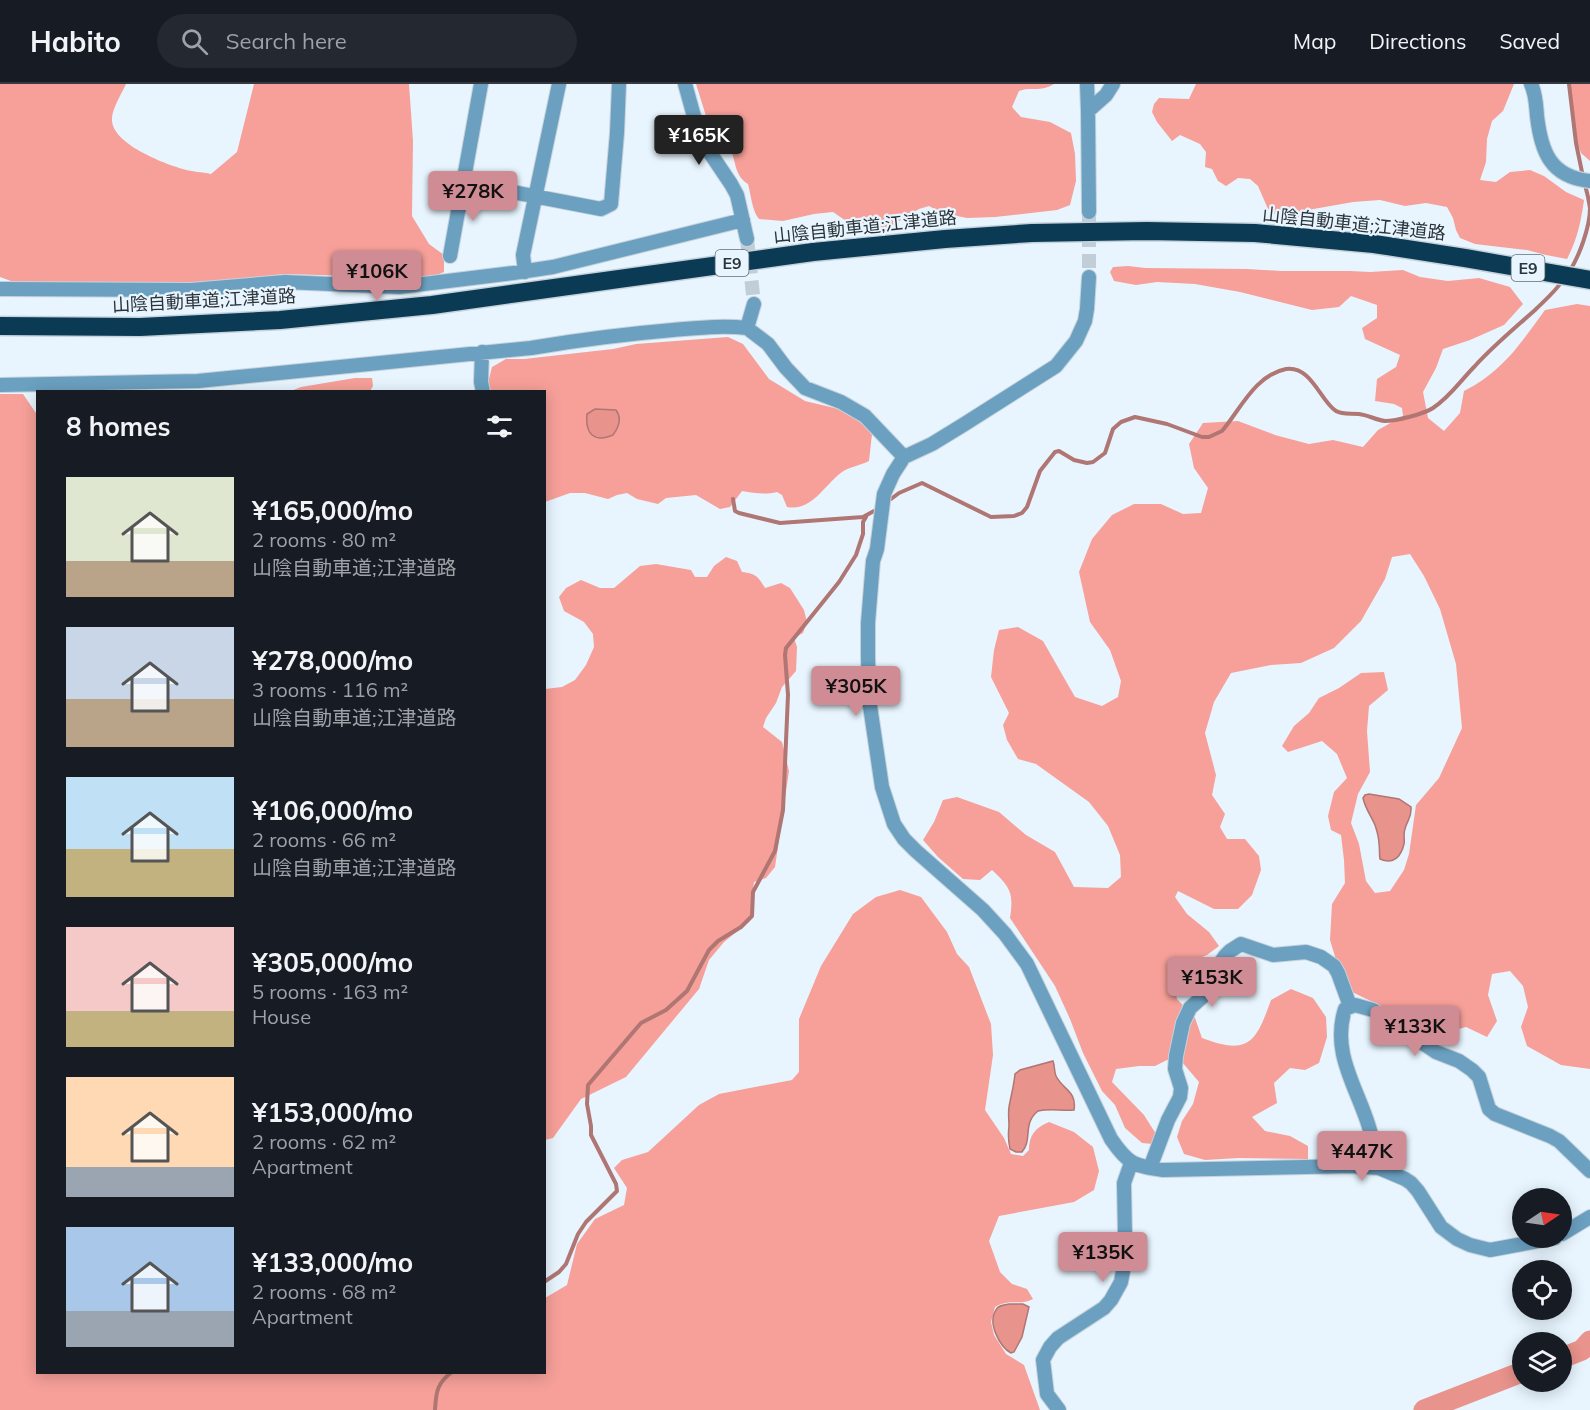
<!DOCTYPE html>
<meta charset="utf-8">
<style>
:root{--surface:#171b24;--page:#242831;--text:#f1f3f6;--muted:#9ea1a6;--line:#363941;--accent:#cf8c94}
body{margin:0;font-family:Mulish,"Noto Sans JP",sans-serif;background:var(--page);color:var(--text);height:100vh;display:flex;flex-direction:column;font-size:22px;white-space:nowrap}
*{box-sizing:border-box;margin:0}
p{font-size:20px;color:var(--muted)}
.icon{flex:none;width:33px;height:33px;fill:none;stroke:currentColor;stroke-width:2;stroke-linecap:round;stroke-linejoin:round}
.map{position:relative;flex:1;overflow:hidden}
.drawer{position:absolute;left:36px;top:306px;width:510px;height:984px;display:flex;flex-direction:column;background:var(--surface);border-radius:0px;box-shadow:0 3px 15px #0003}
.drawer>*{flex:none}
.needle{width:39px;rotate:77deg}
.tools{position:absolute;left:1512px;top:1104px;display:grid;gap:12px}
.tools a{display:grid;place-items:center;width:60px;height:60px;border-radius:50%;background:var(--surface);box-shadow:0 3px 15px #0003;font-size:30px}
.price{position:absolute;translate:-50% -51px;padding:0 14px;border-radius:6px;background:var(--accent);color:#111;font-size:20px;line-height:39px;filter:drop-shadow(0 2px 3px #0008)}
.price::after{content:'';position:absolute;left:50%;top:36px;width:18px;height:14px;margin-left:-9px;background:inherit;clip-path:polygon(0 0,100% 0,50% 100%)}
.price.active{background:#222;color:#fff}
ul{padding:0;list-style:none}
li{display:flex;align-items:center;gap:18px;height:150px;padding:0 30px}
li span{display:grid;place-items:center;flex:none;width:168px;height:120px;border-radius:0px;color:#555}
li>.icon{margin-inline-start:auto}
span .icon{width:72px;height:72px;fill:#fffc;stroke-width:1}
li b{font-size:26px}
h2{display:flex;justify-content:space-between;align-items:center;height:72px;padding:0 30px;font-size:26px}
header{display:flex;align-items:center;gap:36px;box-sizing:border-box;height:84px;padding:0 30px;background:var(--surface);border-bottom:2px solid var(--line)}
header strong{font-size:28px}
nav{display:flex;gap:33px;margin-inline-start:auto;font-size:21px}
.search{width:420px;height:54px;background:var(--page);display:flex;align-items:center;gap:15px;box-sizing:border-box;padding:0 21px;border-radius:33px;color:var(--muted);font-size:22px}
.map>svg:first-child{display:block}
.forest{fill:#f6a099}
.water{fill:#e8938c;stroke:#af7673;stroke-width:1.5}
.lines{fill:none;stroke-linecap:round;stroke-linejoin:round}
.stream{stroke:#af7673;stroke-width:4}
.river{stroke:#e8938c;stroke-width:21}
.minor-tunnel{stroke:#c2ced7;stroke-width:14;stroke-dasharray:14 7;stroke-linecap:butt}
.minor-casing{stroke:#c6d2db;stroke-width:16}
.motorway-casing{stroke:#c6d2db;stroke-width:21}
.minor{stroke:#6ba0c0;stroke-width:14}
.motorway{stroke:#0b3b54;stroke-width:18}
.labels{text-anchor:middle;stroke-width:4.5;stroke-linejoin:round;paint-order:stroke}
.shield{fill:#e8f5fe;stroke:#646e75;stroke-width:1.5}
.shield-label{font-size:16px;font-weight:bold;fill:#2b343a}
.street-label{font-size:18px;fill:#2b343a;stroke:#e8f5fe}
</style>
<header>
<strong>Habito</strong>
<div class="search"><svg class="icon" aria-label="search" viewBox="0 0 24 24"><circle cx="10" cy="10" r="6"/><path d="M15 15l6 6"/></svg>Search here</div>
<nav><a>Map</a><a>Directions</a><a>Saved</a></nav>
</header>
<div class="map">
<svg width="1590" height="1326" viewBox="0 0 1590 1326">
<rect width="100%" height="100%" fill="#e8f5fe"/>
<path class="forest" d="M 0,0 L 126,0 C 122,9 112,25 112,34 C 110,59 163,79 183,85 C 192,88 202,88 211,90 L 237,68 L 254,0 L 409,0 L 413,57 L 412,132 L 429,160 L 444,171 L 444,188 L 432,193 L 399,196 L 353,192 L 284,190 L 222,197 L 164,200 L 89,198 L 19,200 L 0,193 Z
M 696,0 L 1054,0 C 1039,9 1032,2 1019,7 L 1012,23 L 1021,33 L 1050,38 L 1071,49 L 1075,70 L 1076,97 L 1070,121 L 1057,126 L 995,133 L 967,134 L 942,129 L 929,122 L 919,125 L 905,133 L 891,143 L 867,145 L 852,141 L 833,128 L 814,130 L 783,137 L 759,135 C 752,127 751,111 748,100 C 735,92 736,79 731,66 C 730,62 727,57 725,53 L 711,48 Z
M 1196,0 L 1514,0 L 1503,27 L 1492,37 L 1487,55 L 1486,78 L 1480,96 L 1496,98 L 1510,88 L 1530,86 L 1544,92 L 1566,108 L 1584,116 C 1581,138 1577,156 1567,175 L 1546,171 L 1527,166 L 1475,160 L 1460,154 L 1456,146 L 1453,134 L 1447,123 L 1426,119 L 1405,122 L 1380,116 L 1353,118 L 1308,126 L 1297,134 L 1285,138 L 1268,125 L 1258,102 L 1250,95 L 1238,94 L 1226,102 L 1218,97 L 1212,85 L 1205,83 L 1206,68 L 1200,60 L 1180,51 L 1172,57 L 1157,38 L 1152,28 L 1154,20 L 1159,14 L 1189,15 Z
M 1570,0 L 1590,0 L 1590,77 L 1581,69 L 1576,56 Z
M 1128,182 L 1145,184 L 1247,185 L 1281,187 L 1350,187 L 1370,188 L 1403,186 L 1420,193 L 1448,197 L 1479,194 L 1510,203 L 1523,220 L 1504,241 L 1470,256 L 1443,265 L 1436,284 L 1423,308 L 1428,334 L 1444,347 L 1460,329 L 1464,307 C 1503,287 1520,260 1545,226 L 1577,220 L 1590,222 L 1590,985 L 1561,981 L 1527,962 L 1521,943 L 1528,923 L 1523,902 L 1510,887 L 1492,890 L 1488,911 L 1497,937 L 1487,953 L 1466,943 L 1436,951 L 1416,943 L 1391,923 L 1381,922 L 1352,908 L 1343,889 L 1337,879 L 1330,856 L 1332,820 L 1345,799 L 1344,776 L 1341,751 L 1331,746 L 1328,732 L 1334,708 L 1347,694 L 1337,670 L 1322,657 L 1288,668 L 1282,662 L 1294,642 L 1309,629 L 1319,614 L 1339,604 L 1361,589 L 1384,588 L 1388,606 L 1369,622 L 1367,647 L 1370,688 L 1358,710 L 1351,739 L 1359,760 L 1366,797 L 1375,809 L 1390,807 L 1404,786 L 1409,770 L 1416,721 L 1439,694 L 1462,644 L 1456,580 L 1440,525 L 1424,492 L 1410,470 L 1392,473 L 1385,495 L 1361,537 L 1334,564 L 1301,579 L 1271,581 L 1231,589 L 1214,618 L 1205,649 L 1216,691 L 1212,711 L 1225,730 L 1220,743 L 1227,755 L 1245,755 L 1259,772 L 1261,786 L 1252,811 L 1238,825 L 1214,825 L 1178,807 L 1175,813 L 1187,830 L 1209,848 L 1219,862 L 1207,871 L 1190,878 L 1173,897 L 1177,915 L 1195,934 L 1202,954 C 1249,972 1256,958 1271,916 L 1291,905 L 1313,914 L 1326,933 L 1327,953 L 1319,979 L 1305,986 L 1290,984 L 1274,999 L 1277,1019 L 1252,1033 L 1265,1047 L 1290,1052 L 1308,1062 L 1308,1075 L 1239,1074 L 1205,1076 L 1184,1070 L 1177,1053 L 1182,1037 L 1193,1020 L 1199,998 L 1182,978 L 1167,976 L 1155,982 L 1139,982 L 1116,985 L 1112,998 L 1144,1031 L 1156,1050 L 1153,1060 L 1142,1059 L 1125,1044 L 1115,1021 L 1102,1007 L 1083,969 L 1070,935 L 1055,902 L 1010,834 C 1014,808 1010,803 992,786 L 980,796 L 963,795 L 938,773 L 923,756 L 934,738 L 943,716 L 957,713 L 999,728 L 1026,751 L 1055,768 L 1074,803 L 1108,804 L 1121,793 L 1120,771 L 1108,742 L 1089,718 L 1036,680 L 1018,675 L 1007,656 L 1003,641 L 1009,629 L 991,593 L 994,566 L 999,546 L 1018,543 L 1043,557 L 1075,613 L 1102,622 L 1118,613 L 1121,597 L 1110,566 L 1090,538 L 1079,488 L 1092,455 L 1112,431 L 1134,420 L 1161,420 L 1183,430 L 1201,429 L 1208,404 L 1194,384 L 1189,360 L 1203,339 L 1238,337 L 1275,351 L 1309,360 L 1333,356 L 1363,363 L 1378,346 L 1403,332 L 1402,324 L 1394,320 L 1375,317 L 1377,295 L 1396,283 L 1400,271 L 1365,255 L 1362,244 L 1377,234 L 1377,221 L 1351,212 L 1339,223 L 1312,226 L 1240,208 L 1195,200 L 1157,198 L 1136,201 L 1114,197 L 1110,188 L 1113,183 Z
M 728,253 L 743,260 L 769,295 L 805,317 L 847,327 L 867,341 L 872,350 L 869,377 C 861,381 849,383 842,388 C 825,400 812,428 787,423 L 782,411 L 777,408 C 765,411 754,409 742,407 L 730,423 L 720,425 L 696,411 L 666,414 L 658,420 L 637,415 L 627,409 L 617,411 L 608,415 L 585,409 L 570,409 L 545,418 L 544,308 L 491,307 L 488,299 L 492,283 L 506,275 L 524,275 L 613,265 L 636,260 Z
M 355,294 L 372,294 L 373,302 L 370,307 L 291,307 L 301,303 Z
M 0,310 L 23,310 L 38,332 L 38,1288 L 544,1288 L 545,1214 L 567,1201 L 577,1160 L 595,1135 L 624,1121 L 627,1104 L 614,1084 L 622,1076 L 648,1068 L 699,1021 L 719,1010 L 792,996 L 799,988 L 799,935 L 821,882 L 853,830 L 876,813 L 900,806 L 921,813 L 947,848 L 957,870 L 969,883 L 991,940 L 993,971 L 985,1026 L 1004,1054 L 1011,1070 L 1023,1072 L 1029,1066 C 1029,1051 1035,1044 1049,1038 L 1074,1048 L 1093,1063 L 1099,1087 L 1094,1106 L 1074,1118 L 999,1132 L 989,1157 L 1000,1188 L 1012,1200 L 1027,1205 L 1033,1215 C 1021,1222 1010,1214 995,1223 L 991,1238 L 994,1251 L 1006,1270 L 1024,1281 L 1040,1326 L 0,1326 Z
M 726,473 L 737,477 L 742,488 C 756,490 758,492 765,504 L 781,499 L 790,504 L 804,526 L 807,538 L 803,549 L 794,554 L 797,563 L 796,587 L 782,603 L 776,619 L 766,634 L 763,643 L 782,658 L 789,687 L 775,783 L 766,794 L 754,798 C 752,812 753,824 750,837 L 724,858 L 709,876 L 699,905 L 626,993 L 581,1015 L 553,1054 L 545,1056 L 545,605 L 562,603 L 575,596 L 586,581 L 594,563 L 593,550 L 584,538 L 564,527 L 559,513 L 566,504 L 581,496 L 600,504 L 614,504 L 640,482 L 656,480 L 691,486 L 695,493 L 707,493 L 714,482 Z"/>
<path class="water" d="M 595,325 L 616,326 C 622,334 619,343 613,351 C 594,359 585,350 587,330 Z
M 1369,710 L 1399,715 L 1411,723 C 1412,734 1407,736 1405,745 C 1403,750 1405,755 1404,760 C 1401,773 1393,781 1380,775 C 1379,770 1380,766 1379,760 C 1379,754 1377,747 1375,741 C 1371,732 1365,724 1363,714 L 1365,711 Z
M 1053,977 C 1055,982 1054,988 1056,992 C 1063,1006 1077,1007 1074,1026 C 1061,1027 1050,1024 1038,1027 C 1022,1040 1033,1055 1022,1068 L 1016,1068 L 1010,1065 C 1008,1056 1008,1050 1009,1042 C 1009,1035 1008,1030 1009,1023 C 1011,1012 1014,1001 1015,990 L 1020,986 Z
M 1009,1220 L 1023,1220 L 1029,1223 L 1022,1253 L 1014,1268 L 1011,1269 C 1000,1263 987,1239 996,1226 C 998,1221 1004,1221 1009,1220 Z"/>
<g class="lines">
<path class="stream" d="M 1569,0 L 1576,59 L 1583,93
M 1569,188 C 1579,173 1590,143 1590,124 C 1589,117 1587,108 1585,101
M 733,415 L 735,427 L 739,429 L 780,439 L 863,433 L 874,427
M 891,415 L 899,409 L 922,399 L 991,433 L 1014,432 L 1022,429 L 1027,423 L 1040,387 L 1055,368 L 1059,367 L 1074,376 L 1087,379 L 1093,378 L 1105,369 L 1113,345 L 1121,338 L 1135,333 L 1167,340 L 1202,353 L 1209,353 L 1222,347 C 1240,326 1255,291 1286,285 C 1311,281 1321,318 1336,327 C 1343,331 1351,329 1359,330 C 1368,331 1376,336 1385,337 C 1396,337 1424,330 1433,324 C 1450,313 1461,296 1475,282 C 1493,262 1515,244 1535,226 C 1544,217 1555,208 1563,196
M 544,1198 L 559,1188 L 566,1180 L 578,1150 L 586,1138 L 617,1107 L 616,1100 L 591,1051 L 591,1042 L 587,1020 L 588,1001 L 641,939 L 666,926 L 687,907 L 709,866 L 718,857 L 741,843 L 752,832 L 753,808 L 775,767 L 783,726 L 788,611 L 785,571 L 786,564 L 839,498 L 856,471 L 863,450 L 863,438 L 866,433
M 435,1326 C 436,1308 437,1299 452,1288"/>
<path class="river" d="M 1562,1274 L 1582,1266 L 1590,1257
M 1424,1326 L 1522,1288"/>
<path class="minor-tunnel" d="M 1089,128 L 1089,193
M 747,155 L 754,220"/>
<g class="minor-casing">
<path id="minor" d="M 685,0 L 700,54 L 731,100 L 737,111 L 747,155
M 1087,0 L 1088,27 L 1089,128
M 1531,0 C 1536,10 1536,21 1537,32 C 1541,67 1550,93 1590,97
M 1088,27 L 1106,11 L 1113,0
M 465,99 L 601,125 L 611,120 L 617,49 L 619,0
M 450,172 L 481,0
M 525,188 L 523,171 L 559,0
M 1089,193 L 1087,225 L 1085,237 L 1076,257 L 1056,282 L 963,341 L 932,360 L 904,373 L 893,390 L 884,410 L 877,465 L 873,477 L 868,539 L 868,572 L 869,615 L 882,703 L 894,740 L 904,755 L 916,767 L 983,826 L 1005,850 L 1027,880 L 1111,1055 C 1128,1080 1134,1082 1163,1086 L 1353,1082 L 1379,1084 L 1405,1095 L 1411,1099 L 1418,1107 L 1441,1143 L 1457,1155 L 1470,1161 L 1490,1166 L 1555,1154
M 0,205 L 191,206 L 285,198 L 399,203 L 513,189 L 553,183 L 743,136
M 754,220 L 747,244 L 768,260 L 786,284 L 805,304 L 841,318 L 865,332 L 904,373
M 482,268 L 481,298 L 483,308
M 0,301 L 198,297 L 531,264 C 578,256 625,250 673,246 C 698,244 722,241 747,244
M 1150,1084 L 1168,1036 L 1180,1013 L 1181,1004 L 1175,985 L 1176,972 L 1183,939 L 1190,924 L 1209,907 L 1214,899 L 1221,878 L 1225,872 L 1230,867 L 1241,860 L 1273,871 L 1306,868 L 1321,873 L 1334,882 L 1338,889 L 1350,922
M 1379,1084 C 1375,1070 1373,1056 1369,1043 C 1357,1003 1331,969 1345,925 L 1355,921 L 1373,926 L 1436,968 L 1459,977 L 1472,986 L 1479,993 L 1489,1025 L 1495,1030 L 1550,1052 L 1559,1057 L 1590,1087
M 1562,1150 L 1590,1133
M 1059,1326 L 1047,1310 L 1043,1276 L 1050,1263 L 1058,1254 L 1104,1224 L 1111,1216 L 1121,1198 L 1123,1187 L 1125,1152 L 1124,1099 L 1131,1079"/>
</g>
<g class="motorway-casing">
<path id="motorway" d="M 0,242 L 140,243 L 280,236 L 432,221 L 813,168 L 945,155 L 1032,149 L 1147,147 L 1255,149 L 1374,160 L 1465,174 L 1590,196"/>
</g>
<use href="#minor" class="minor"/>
<use href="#motorway" class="motorway"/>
</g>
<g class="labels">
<g class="shield">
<rect x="715.5" y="166" width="33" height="26" rx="4.5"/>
<rect x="1511.5" y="171" width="33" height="26" rx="4.5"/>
</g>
<g class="shield-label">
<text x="732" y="185">E9</text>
<text x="1528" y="190">E9</text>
</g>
<g class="street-label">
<text transform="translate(1354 140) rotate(6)" y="6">山陰自動車道;江津道路</text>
<text transform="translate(865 143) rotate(-6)" y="6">山陰自動車道;江津道路</text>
<text transform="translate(204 217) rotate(-3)" y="6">山陰自動車道;江津道路</text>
</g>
</g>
</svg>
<div class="tools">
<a><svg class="needle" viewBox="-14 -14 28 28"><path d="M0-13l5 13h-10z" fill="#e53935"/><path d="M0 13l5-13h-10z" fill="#9ea1a6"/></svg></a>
<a><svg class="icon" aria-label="locate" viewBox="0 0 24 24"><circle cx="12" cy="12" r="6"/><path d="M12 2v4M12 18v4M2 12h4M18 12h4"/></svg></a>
<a><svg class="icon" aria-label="layers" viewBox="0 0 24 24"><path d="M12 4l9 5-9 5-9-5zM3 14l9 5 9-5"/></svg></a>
</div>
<b class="price active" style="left:699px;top:82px">¥165K</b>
<b class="price" style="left:473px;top:138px">¥278K</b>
<b class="price" style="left:377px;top:218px">¥106K</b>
<b class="price" style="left:856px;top:633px">¥305K</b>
<b class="price" style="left:1212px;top:924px">¥153K</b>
<b class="price" style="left:1415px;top:973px">¥133K</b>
<b class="price" style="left:1362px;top:1098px">¥447K</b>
<b class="price" style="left:1103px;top:1199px">¥135K</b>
<section class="drawer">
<h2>8 homes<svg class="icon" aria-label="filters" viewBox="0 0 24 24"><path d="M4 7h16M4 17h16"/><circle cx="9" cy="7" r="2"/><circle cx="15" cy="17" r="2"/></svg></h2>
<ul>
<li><span style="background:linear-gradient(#dfe7d0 70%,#b9a48a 0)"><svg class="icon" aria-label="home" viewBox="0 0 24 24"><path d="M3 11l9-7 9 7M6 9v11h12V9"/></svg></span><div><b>¥165,000/mo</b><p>2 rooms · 80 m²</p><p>山陰自動車道;江津道路</p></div></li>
<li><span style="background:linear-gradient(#c9d6e8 60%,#b9a48a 0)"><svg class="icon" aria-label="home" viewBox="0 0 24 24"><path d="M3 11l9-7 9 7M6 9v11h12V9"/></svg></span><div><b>¥278,000/mo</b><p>3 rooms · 116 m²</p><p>山陰自動車道;江津道路</p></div></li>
<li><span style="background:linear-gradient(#bfe0f5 60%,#c2b280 0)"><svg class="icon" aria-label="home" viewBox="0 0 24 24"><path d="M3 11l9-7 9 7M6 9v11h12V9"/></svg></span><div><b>¥106,000/mo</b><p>2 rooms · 66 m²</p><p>山陰自動車道;江津道路</p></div></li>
<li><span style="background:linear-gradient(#f6c9c9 70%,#c2b280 0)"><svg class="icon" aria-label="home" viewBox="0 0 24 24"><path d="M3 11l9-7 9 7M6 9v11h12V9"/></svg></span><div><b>¥305,000/mo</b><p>5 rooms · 163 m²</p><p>House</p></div></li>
<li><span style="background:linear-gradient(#ffd9b3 75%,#9aa5b1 0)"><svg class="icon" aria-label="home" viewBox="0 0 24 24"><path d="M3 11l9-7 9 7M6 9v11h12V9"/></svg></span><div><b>¥153,000/mo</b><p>2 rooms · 62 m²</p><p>Apartment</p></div></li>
<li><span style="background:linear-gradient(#a9c7e8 70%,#9aa5b1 0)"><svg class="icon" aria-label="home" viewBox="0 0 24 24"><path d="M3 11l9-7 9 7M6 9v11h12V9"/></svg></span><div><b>¥133,000/mo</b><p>2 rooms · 68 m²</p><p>Apartment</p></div></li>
</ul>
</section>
</div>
